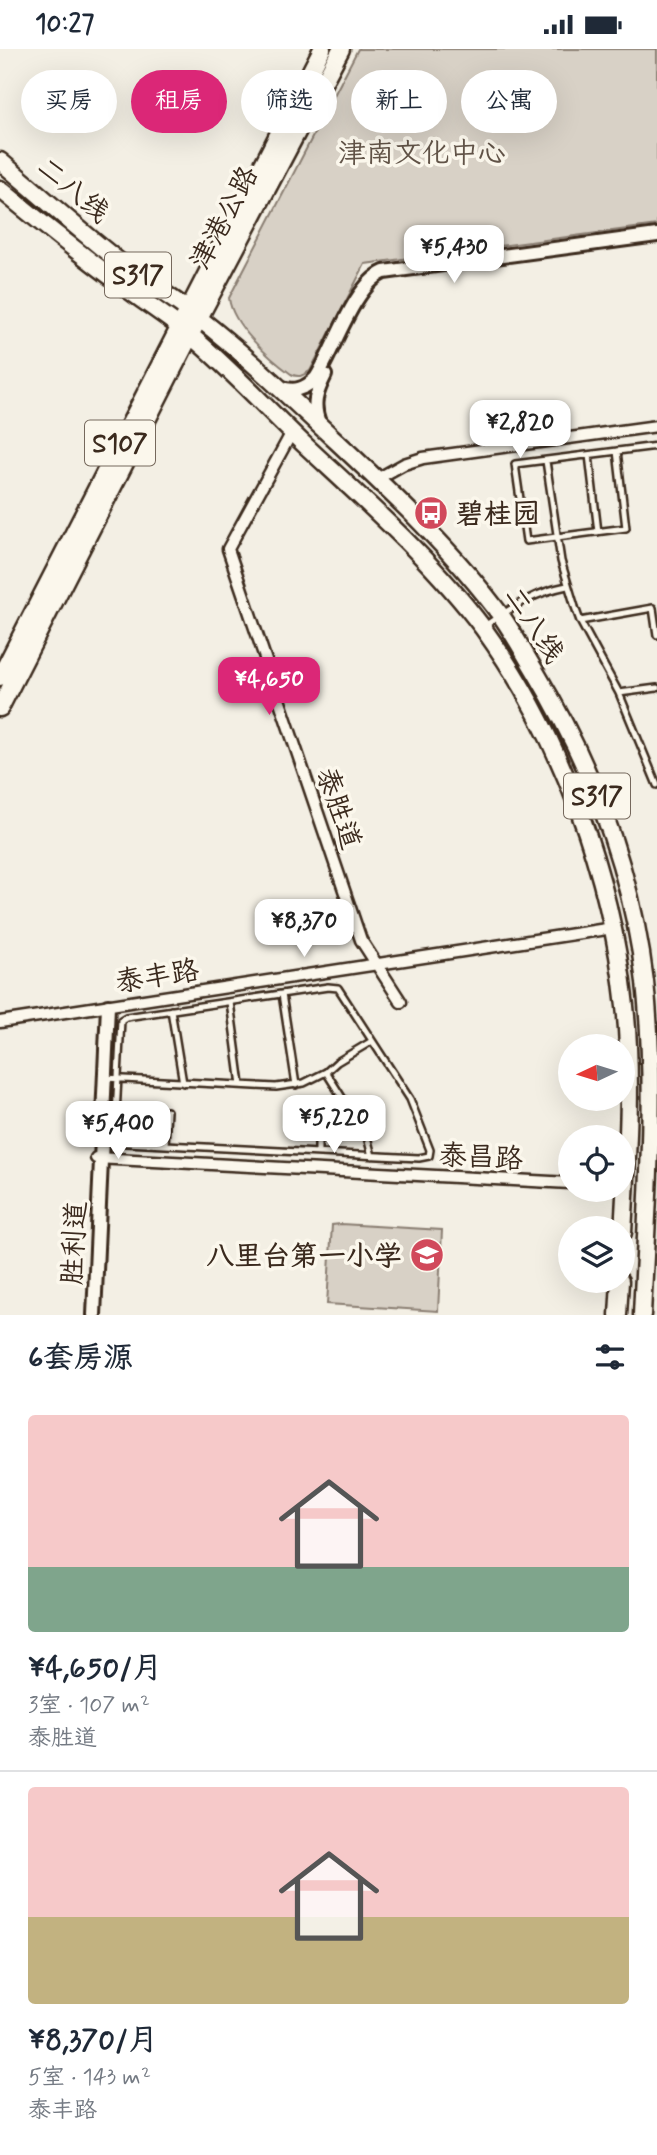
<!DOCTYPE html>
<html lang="zh">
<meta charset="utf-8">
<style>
:root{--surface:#fff;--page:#f2f2f3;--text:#1f2937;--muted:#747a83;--line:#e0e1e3;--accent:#db2777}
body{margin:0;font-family:Mynerve,"LXGW WenKai TC",sans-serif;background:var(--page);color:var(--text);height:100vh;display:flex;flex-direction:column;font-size:26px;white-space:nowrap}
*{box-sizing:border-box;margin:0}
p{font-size:23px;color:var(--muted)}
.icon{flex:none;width:38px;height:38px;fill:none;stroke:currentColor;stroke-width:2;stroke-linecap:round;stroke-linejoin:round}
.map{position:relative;height:1266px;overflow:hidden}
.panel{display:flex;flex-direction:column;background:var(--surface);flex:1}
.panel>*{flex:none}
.top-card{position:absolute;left:21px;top:21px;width:616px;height:63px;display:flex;gap:14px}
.needle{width:46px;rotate:266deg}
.controls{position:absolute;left:558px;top:985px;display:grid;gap:14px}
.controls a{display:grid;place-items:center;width:77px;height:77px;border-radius:50%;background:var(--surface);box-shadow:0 7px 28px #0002;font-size:35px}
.price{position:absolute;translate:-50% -60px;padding:0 16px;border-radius:14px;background:#fff;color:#222;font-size:23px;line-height:46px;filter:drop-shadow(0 2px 4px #0008)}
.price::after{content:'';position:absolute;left:50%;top:42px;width:21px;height:16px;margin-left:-10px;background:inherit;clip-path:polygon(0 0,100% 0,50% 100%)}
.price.active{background:var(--accent);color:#fff}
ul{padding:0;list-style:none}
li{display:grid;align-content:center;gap:14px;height:371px;padding:0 28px}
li+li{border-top:2px solid var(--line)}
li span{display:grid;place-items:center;height:217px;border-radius:7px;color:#555}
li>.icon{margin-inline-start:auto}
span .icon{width:126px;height:126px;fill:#fffc;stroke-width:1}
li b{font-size:30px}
h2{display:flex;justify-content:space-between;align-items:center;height:84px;padding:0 28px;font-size:30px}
.tag{padding:0 24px;border-radius:32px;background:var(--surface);box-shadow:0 7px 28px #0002;font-size:24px;line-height:63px}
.tag.active{background:var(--accent);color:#fff}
.status{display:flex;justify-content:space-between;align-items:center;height:49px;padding:0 35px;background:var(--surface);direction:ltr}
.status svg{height:19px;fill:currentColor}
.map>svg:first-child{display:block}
.green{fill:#d8d1c6;stroke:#8a7e72;stroke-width:2}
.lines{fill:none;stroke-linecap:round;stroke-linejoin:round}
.service-casing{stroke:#3b2a1e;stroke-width:10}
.minor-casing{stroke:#3b2a1e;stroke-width:15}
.tertiary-casing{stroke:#3b2a1e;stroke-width:18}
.primary-casing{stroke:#3b2a1e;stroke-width:21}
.service{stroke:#fbf7ec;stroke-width:5}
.minor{stroke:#fbf7ec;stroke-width:10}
.tertiary{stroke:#fbf7ec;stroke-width:12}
.primary{stroke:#fbf7ec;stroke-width:16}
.labels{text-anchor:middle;stroke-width:7;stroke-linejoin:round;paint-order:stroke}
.shield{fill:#fbf7ec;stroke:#75685c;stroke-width:2}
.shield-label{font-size:26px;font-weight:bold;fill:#3b2a1e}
.park-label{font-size:28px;fill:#625448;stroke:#fbf7ec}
.street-label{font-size:28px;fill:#3b2a1e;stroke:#fbf7ec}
.poi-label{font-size:28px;font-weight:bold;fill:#3b2a1e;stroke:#fbf7ec;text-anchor:start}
</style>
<div class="status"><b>10:27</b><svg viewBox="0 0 49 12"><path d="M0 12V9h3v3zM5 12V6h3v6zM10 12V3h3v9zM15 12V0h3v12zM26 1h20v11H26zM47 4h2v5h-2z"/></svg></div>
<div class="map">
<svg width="657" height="1266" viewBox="0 0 657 1266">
<rect width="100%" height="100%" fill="#f3efe4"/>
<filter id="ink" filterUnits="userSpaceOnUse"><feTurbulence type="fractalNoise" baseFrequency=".0143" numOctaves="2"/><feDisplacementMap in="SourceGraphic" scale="14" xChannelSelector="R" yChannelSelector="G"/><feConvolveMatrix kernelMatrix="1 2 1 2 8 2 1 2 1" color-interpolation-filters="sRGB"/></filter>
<g filter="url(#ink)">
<path class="green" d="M 358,0 L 657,0 L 657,176 L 365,215 L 310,322 C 302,327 299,329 291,325 C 269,309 232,276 229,249 Z
M 341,1175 L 442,1181 L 438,1262 L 327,1255 L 332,1176 Z"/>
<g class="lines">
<g class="service-casing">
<path id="service" d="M 617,402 L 626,479 L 526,492 L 515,415 L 657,397
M 589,406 L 598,483
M 546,412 L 561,512 L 575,558 L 580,572 L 619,644 L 657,736
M 580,572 L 653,559 L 657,586
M 483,578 C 513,558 532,544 567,537
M 619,644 L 657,639
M 328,938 L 338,939 L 410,1050 L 430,1101 L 429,1107 L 419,1109 L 126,1094 L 118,1091 L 115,1085 L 121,971 L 126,968 Z
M 282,945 L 296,1036
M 230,953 L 241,1036
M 171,961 L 183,1034
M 326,1023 L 367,1088 L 372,1107
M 104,1029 L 276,1038 L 304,1034 L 326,1023 L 337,1013 L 372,992
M 165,1096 L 167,1062
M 318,1104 L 318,1070"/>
</g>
<g class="minor-casing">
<path id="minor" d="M 292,383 L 228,500 L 361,891 L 401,953
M 377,430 L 404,415 L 423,409 L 657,377
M 0,973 L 613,879
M 96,1109 L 570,1134"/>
</g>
<g class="tertiary-casing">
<path id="tertiary" d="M 280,338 C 294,344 305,340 316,329 C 334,301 354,236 384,223 L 657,186
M 319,374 C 312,355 316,344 325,326
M 94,1266 L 108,957"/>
</g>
<g class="primary-casing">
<path id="primary" d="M 0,112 C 43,148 85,187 130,221 C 153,238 178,252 200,270 C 246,306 289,348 332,388 C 392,444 453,501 502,568 C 514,585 524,604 535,622 C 592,717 632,823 645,933 C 657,1043 647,1156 642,1266
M 0,140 C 40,173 80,205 122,236 C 144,253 168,268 190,286 C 231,320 268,361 307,398 C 368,455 433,512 483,579 C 561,686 611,826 625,957 C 633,1032 627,1109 623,1184
M 0,628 L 322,0
M 0,659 L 199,269 L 341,0
M 618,1266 L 620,1232"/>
</g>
<use href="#service" class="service"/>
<use href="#minor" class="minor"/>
<use href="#tertiary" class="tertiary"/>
<use href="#primary" class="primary"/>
</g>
</g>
<defs>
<g id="bus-disc" transform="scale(1.75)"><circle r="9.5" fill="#d1495b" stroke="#fbf7ec"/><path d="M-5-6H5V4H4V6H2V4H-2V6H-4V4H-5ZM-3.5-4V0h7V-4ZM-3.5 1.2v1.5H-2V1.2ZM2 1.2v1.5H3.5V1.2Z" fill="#fff"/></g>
<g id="school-disc" transform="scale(1.75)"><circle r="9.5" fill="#d1495b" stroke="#fbf7ec"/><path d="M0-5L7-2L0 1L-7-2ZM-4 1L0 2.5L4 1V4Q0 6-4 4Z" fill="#fff"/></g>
</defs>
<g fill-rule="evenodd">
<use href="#bus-disc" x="431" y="464"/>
<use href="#school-disc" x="427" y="1206"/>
</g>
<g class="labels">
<g class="shield">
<rect x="105" y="203.5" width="66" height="45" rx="5"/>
<rect x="85" y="371.5" width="70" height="45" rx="5"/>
<rect x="564" y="724.5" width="66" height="45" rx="5"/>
</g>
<g class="shield-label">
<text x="138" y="235">S317</text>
<text x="120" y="403">S107</text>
<text x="597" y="756">S317</text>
</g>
<g class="park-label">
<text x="422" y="113">津南文化中心</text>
</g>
<g class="street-label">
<text transform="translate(74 140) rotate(40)" y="10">二八线</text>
<text transform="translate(223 168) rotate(-62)" y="10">津港公路</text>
<text transform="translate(535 575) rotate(57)" y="10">二八线</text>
<text transform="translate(340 759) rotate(71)" y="10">泰胜道</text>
<text transform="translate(157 926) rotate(-9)" y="10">泰丰路</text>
<text transform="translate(481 1107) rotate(3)" y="10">泰昌路</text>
<text transform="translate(73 1194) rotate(-87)" y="10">胜利道</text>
</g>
<g class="poi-label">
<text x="456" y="474">碧桂园</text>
<text x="402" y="1216" text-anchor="end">八里台第一小学</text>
</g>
</g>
</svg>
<div class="controls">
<a><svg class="needle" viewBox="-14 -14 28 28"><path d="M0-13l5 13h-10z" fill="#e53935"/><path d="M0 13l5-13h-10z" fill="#747a83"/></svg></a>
<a><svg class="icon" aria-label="locate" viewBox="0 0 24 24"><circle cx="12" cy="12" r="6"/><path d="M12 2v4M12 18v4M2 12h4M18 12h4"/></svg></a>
<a><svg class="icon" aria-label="layers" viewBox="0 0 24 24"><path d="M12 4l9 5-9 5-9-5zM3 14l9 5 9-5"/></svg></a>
</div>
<b class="price" style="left:454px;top:236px">¥5,430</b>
<b class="price" style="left:520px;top:411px">¥2,820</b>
<b class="price active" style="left:269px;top:668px">¥4,650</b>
<b class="price" style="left:304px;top:910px">¥8,370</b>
<b class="price" style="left:334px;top:1106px">¥5,220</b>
<b class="price" style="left:118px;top:1112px">¥5,400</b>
<div class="top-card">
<a class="tag">买房</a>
<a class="tag active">租房</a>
<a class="tag">筛选</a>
<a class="tag">新上</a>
<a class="tag">公寓</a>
</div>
</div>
<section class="panel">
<h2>6套房源<svg class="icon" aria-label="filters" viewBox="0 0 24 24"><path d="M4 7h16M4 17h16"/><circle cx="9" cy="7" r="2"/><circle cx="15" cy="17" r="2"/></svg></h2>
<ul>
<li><span style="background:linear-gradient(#f6c9c9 70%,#7fa58c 0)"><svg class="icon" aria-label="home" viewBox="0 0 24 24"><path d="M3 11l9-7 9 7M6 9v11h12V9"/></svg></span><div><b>¥4,650/月</b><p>3室 · 107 m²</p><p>泰胜道</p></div></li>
<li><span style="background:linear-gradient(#f6c9c9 60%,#c2b280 0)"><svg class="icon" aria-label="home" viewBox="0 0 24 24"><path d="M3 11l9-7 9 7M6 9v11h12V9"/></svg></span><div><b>¥8,370/月</b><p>5室 · 143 m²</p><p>泰丰路</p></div></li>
</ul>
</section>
